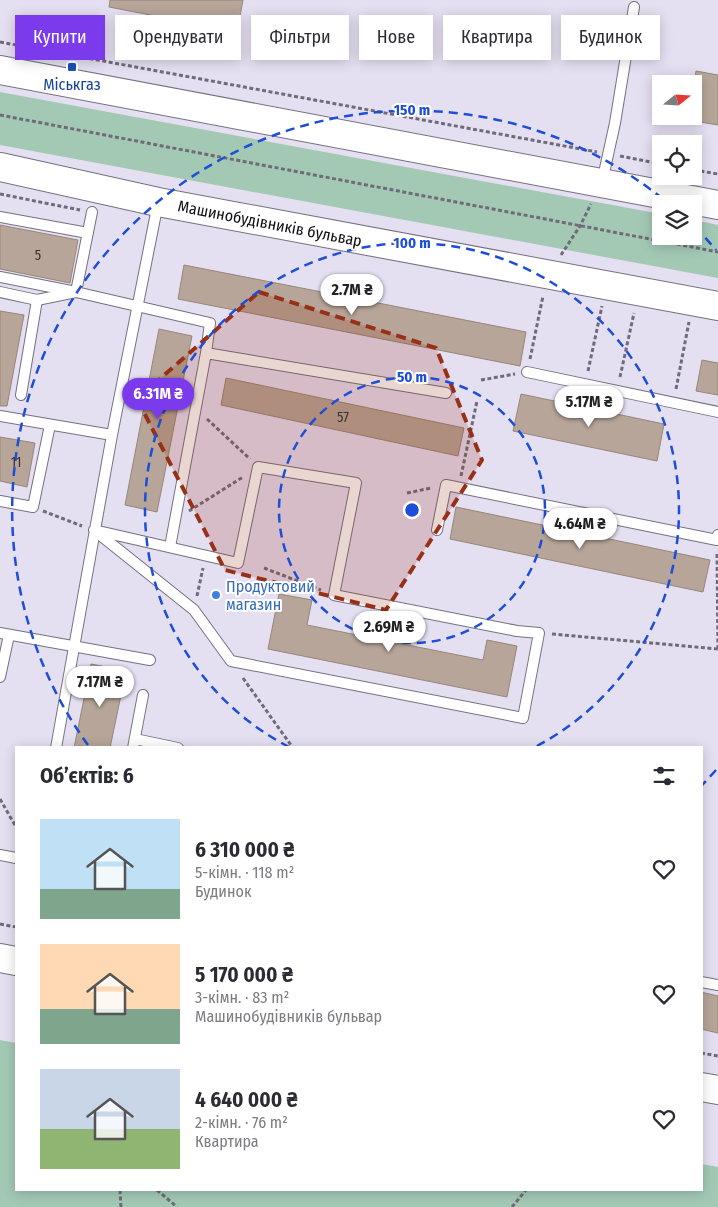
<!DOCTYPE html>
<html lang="uk">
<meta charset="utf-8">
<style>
:root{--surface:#fff;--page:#f7f7f7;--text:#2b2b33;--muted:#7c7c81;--accent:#7c3aed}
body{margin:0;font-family:"Fira Sans Condensed",sans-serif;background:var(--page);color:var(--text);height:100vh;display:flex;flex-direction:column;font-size:19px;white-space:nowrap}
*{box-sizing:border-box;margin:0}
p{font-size:16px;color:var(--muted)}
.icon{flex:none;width:28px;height:28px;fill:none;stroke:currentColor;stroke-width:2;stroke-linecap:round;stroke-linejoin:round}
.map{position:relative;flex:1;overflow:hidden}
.sheet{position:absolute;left:15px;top:746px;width:688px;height:445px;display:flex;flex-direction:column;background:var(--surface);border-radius:0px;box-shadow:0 2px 12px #0003}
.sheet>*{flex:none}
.top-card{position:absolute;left:15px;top:15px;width:689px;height:45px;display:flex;gap:10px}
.needle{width:32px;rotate:72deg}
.buttons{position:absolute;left:652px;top:75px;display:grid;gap:10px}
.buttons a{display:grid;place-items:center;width:50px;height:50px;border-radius:0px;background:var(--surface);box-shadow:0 2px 12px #0003;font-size:25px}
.price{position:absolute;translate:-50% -42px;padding:0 11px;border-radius:18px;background:#fff;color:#222;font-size:16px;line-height:32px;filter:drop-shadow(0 1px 2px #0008)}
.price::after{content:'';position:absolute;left:50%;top:30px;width:15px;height:11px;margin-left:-8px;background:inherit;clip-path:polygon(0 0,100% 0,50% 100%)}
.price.current{background:var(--accent);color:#fff}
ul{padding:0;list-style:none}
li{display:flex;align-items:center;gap:15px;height:125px;padding:0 25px}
li span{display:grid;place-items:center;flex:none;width:140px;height:100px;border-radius:0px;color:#555}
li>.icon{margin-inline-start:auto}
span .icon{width:60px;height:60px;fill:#fffc;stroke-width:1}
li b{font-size:21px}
h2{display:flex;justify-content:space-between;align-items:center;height:60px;padding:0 25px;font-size:21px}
.pill{padding:0 18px;border-radius:0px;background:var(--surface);box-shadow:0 2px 12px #0003;font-size:18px;line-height:45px}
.pill.current{background:var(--accent);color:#fff}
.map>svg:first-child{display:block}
.green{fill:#a3c9b5}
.building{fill:#b6a598;stroke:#978679}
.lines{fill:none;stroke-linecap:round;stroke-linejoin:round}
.lane-casing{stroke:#767081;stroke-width:12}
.secondary-casing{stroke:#767081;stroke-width:30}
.path{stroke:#6f6b78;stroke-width:3;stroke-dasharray:4 2.5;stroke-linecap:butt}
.lane{stroke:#fff;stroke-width:10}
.secondary{stroke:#fff;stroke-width:28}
.marked{fill:#983017;fill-opacity:0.2;stroke:#983017;stroke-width:4;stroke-dasharray:10 6;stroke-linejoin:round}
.ring{fill:none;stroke:#1d4ed8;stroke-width:2.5;stroke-dasharray:9 6}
.transit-dot{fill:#1a4fb4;stroke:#fff;stroke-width:2}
.shop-dot{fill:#3f7fe0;stroke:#fff;stroke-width:2}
.labels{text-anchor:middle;stroke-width:4;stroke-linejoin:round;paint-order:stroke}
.number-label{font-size:14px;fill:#393234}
.transit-label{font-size:16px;fill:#164399;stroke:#fff}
.street-label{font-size:16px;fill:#0f0c13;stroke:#fff}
.shop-label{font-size:16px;fill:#366cbe;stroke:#fff;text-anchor:start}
.centre{fill:#1d4ed8;stroke:#fff;stroke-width:2.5}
.ring-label{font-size:15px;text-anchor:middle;font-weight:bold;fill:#1d4ed8;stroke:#fff;stroke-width:4;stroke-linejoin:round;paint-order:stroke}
</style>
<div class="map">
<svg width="718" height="1207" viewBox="0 0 718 1207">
<rect width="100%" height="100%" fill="#e5dff2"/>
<path class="green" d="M 0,92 L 661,214 L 661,236 L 694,236 L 694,220 L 718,225 L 718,278 L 0,145 Z
M 0,1040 L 16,1043 L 16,1190 L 701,1190 L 701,1164 L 718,1167 L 718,1207 L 0,1207 Z"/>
<path class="building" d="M 110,0 L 243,0 L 237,32 L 109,7 Z
M 696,71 L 718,75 L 718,125 L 694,121 L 694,83 Z
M 0,225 L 78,240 L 70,283 L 0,269 Z
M 184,265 L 526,332 L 520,366 L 178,299 Z
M 0,311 L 24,315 L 7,406 L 0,406 Z
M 159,329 L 192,336 L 157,512 L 125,505 Z
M 702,360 L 718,363 L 718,395 L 696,391 Z
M 226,378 L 464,428 L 458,456 L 221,405 Z
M 521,394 L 664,424 L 657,461 L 513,431 Z
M 0,437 L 35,443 L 27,487 L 0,481 Z
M 456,507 L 710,560 L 703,592 L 450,539 Z
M 279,594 L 312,600 L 307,625 L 483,660 L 487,640 L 517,646 L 507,697 L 268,649 Z
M 91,664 L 126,671 L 110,748 L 74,748 Z
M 701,992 L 718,996 L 718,1033 L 701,1029 Z"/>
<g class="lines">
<g class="lane-casing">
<path id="lane" d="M 602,182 L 615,123 L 634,7
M 0,217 L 88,233
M 0,277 L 76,292 L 92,212
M 0,292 L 37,300 L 21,395
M 37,300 L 76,292 L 210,323 L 206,353 L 446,393
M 527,372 L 718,412
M 0,416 L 112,435
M 258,467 L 356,483 L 334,595 L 517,631 L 539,633 L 523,718 L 231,661 L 194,610 L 94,530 L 238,563 Z
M 0,501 L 33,507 L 50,425
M 437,530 L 446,485 L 717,540 L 718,535
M 170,547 L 206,353
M 0,633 L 150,660
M 0,677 L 9,635
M 135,739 L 178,748
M 56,748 L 112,435 L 158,203
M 133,748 L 143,695
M 0,855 L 16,858
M 701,982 L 718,985"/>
</g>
<g class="secondary-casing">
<path id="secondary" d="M 0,70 L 718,205
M 0,167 L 158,202 L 718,306
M 0,958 L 16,961
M 701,1087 L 718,1090"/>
</g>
<path class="path" d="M 0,42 L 597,152
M 0,115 L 718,252
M 620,156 L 661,164
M 694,170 L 718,174
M 0,194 L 80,210
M 561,255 L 580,226 L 591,204
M 530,359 L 543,296
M 588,371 L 602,306
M 620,377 L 634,313
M 481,380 L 515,374
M 676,389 L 689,322
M 207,419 L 250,459
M 461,476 L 477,401
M 407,493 L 431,488
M 43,511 L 82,526
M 189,511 L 243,477
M 717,554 L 718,651
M 264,568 L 321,590
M 197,596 L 203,568
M 552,634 L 718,649
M 243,678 L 293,748
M 0,799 L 16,827
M 0,924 L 16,927
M 701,1053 L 718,1056
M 120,1190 L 121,1207
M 157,1190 L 177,1207
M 512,1207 L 526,1190"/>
<use href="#lane" class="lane"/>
<use href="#secondary" class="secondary"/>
</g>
<path class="marked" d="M 259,292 L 436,348 L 482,460 L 386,610 L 225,570 L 137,399 Z"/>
<g class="ring">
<circle cx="412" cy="510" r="133"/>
<path d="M289 747A267 267 0 1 1 535 747"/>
<path d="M716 770A400 400 0 0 1 702 785M88 745A400 400 0 0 1 669 204M695 227A400 400 0 0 1 716 250"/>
</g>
<rect class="transit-dot" x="67" y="62" width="10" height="10" rx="2.5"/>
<circle class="shop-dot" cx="216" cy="595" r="5"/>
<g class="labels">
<g class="number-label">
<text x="38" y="260">5</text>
<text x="343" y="422">57</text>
<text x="16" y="467">11</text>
</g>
<g class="transit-label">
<text x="72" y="90">Міськгаз</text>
</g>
<g class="street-label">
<text transform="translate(270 223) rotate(11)" y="6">Машинобудівників бульвар</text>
</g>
<g class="shop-label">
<text x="226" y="592">Продуктовий<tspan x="226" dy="18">магазин</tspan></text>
</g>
</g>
<circle cx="412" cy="510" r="8" class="centre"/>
<g class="ring-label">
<text x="412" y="115">150 m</text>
<text x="412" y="248">100 m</text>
<text x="412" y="382">50 m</text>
</g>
</svg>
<div class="buttons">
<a><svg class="needle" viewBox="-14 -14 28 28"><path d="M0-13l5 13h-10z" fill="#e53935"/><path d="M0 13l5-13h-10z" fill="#7c7c81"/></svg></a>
<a><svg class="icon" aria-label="locate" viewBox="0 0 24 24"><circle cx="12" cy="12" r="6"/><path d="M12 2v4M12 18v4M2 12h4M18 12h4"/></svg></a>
<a><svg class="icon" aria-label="layers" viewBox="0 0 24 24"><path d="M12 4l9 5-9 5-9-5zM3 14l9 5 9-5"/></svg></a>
</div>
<b class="price" style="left:352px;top:316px">2.7M ₴</b>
<b class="price current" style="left:158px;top:420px">6.31M ₴</b>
<b class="price" style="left:589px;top:428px">5.17M ₴</b>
<b class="price" style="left:580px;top:550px">4.64M ₴</b>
<b class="price" style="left:389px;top:653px">2.69M ₴</b>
<b class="price" style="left:100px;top:708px">7.17M ₴</b>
<div class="top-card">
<a class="pill current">Купити</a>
<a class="pill">Орендувати</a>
<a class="pill">Фільтри</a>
<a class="pill">Нове</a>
<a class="pill">Квартира</a>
<a class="pill">Будинок</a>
</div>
<section class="sheet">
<h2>Об’єктів: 6<svg class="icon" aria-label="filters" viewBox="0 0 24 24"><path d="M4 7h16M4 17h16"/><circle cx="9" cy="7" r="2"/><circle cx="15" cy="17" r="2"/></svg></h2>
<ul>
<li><span style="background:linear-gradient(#bfe0f5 70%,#7fa58c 0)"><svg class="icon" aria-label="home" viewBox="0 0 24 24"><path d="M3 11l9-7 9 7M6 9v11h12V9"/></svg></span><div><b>6 310 000 ₴</b><p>5-кімн. · 118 m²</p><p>Будинок</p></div><svg class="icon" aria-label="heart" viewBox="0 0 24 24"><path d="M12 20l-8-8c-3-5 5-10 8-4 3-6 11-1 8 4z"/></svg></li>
<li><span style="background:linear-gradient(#ffd9b3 65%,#7fa58c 0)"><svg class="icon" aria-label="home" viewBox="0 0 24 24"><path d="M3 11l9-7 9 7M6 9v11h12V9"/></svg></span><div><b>5 170 000 ₴</b><p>3-кімн. · 83 m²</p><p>Машинобудівників бульвар</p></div><svg class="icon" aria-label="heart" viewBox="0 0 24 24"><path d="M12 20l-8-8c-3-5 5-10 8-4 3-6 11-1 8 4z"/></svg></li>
<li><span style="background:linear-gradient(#c9d6e8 60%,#8fb573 0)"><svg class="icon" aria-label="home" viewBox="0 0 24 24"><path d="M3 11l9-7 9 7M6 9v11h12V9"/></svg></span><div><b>4 640 000 ₴</b><p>2-кімн. · 76 m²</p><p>Квартира</p></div><svg class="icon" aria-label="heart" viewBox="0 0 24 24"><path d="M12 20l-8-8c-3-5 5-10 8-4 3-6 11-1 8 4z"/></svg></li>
</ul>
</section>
</div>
